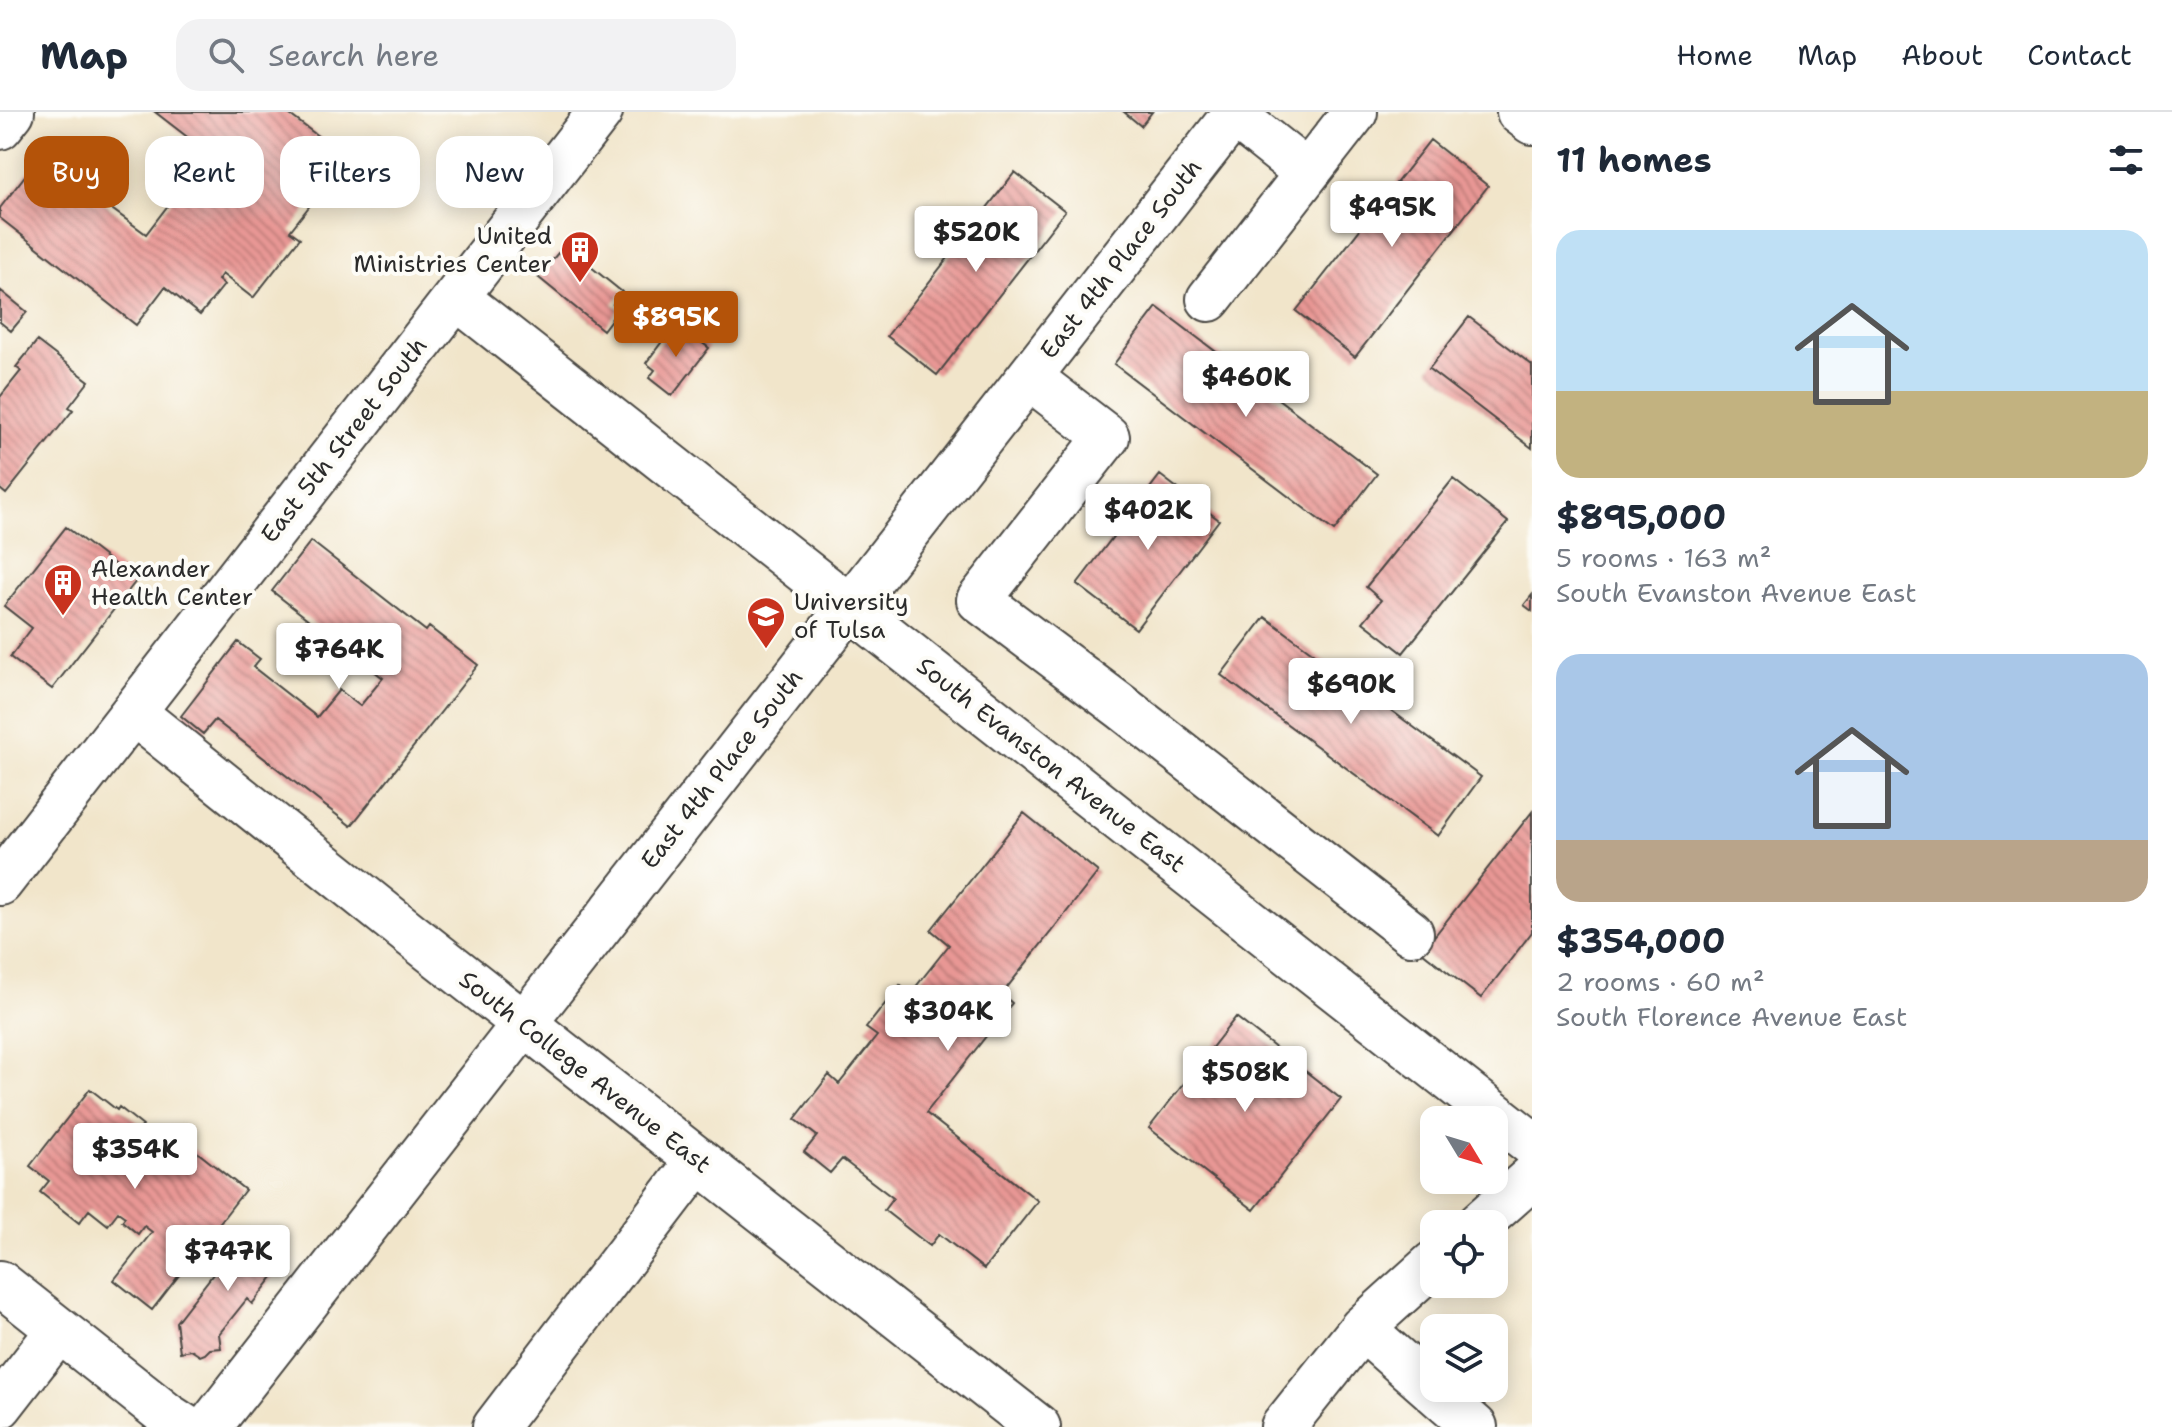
<!DOCTYPE html>
<meta charset="utf-8">
<style>
:root{--surface:#fff;--page:#f2f2f3;--text:#1f2937;--muted:#747a83;--line:#e0e1e3;--accent:#b45309}
body{margin:0;font-family:"Shantell Sans",sans-serif;background:var(--page);color:var(--text);height:100vh;display:flex;flex-direction:column;font-size:30px;white-space:nowrap}
*{box-sizing:border-box;margin:0}
p{font-size:26px;color:var(--muted)}
.icon{flex:none;width:44px;height:44px;fill:none;stroke:currentColor;stroke-width:2;stroke-linecap:round;stroke-linejoin:round}
.map{position:relative;flex:1;overflow:hidden}
.side{display:flex;flex-direction:column;background:var(--surface);width:640px}
.side>*{flex:none}
.guide{position:absolute;left:24px;top:24px;width:760px;height:72px;display:flex;gap:16px}
.needle{width:52px;rotate:128deg}
.tools{position:absolute;left:1420px;top:994px;display:grid;gap:16px}
.tools a{display:grid;place-items:center;width:88px;height:88px;border-radius:16px;background:var(--surface);box-shadow:0 4px 20px #0003;font-size:40px}
.price{position:absolute;translate:-50% -68px;padding:0 18px;border-radius:8px;background:#fff;color:#222;font-size:26px;line-height:52px;filter:drop-shadow(0 2px 4px #0008)}
.price::after{content:'';position:absolute;left:50%;top:48px;width:24px;height:18px;margin-left:-12px;background:inherit;clip-path:polygon(0 0,100% 0,50% 100%)}
.price.selected{background:var(--accent);color:#fff}
ul{padding:0;list-style:none}
li{display:grid;align-content:center;gap:16px;height:424px;padding:0 24px}
li span{display:grid;place-items:center;height:248px;border-radius:24px;color:#555}
li>.icon{margin-inline-start:auto}
span .icon{width:144px;height:144px;fill:#fffc;stroke-width:1}
li b{font-size:34px}
h2{display:flex;justify-content:space-between;align-items:center;height:96px;padding:0 24px;font-size:34px}
.tag{padding:0 28px;border-radius:24px;background:var(--surface);box-shadow:0 4px 20px #0003;font-size:28px;line-height:72px}
.tag.selected{background:var(--accent);color:#fff}
header{display:flex;align-items:center;gap:48px;box-sizing:border-box;height:112px;padding:0 40px;background:var(--surface);border-bottom:2px solid var(--line)}
header strong{font-size:38px}
nav{display:flex;gap:44px;margin-inline-start:auto;font-size:28px}
.search{width:560px;height:72px;background:var(--page);display:flex;align-items:center;gap:20px;box-sizing:border-box;padding:0 28px;border-radius:24px;color:var(--muted);font-size:30px}
main{display:flex;flex:1;min-height:0}
.map>svg:first-child{display:block}
.building{fill:url(#building-back-hatch)}
.lines{fill:none;stroke-linecap:round;stroke-linejoin:round}
.minor-casing{stroke:#494743;stroke-width:48}
.minor{stroke:#fff;stroke-width:44}
.labels{text-anchor:middle;stroke-width:8;stroke-linejoin:round;paint-order:stroke}
.poi-label{font-size:24px;fill:#2b2b2b;stroke:#fdfcf7;text-anchor:start}
.street-label{font-size:24px;fill:#2b2b2b;stroke:#fdfcf7}
</style>
<header>
<strong>Map</strong>
<div class="search"><svg class="icon" aria-label="search" viewBox="0 0 24 24"><circle cx="10" cy="10" r="6"/><path d="M15 15l6 6"/></svg>Search here</div>
<nav><a>Home</a><a>Map</a><a>About</a><a>Contact</a></nav>
</header>
<main>
<div class="map">
<svg width="1532" height="1315" viewBox="0 0 1532 1315">
<defs>
<pattern id="building-back-hatch" width="6" height="6" patternUnits="userSpaceOnUse" patternTransform="scale(2)"><rect width="6" height="6" fill="#e89794"/><path d="M-1 5l2 2M0 0l6 6M5-1l2 2" fill="none" stroke="#bc7b79"/></pattern>
</defs>
<rect width="100%" height="100%" fill="#fdfcf7"/>
<filter id="ink" filterUnits="userSpaceOnUse"><feTurbulence type="fractalNoise" baseFrequency=".0125" numOctaves="2"/><feDisplacementMap in="SourceGraphic" scale="16" xChannelSelector="R" yChannelSelector="G"/><feConvolveMatrix kernelMatrix="1 2 1 2 8 2 1 2 1" color-interpolation-filters="sRGB"/></filter>
<filter id="wash" filterUnits="userSpaceOnUse"><feTurbulence type="fractalNoise" baseFrequency=".006" numOctaves="4" result="noise"/><feDisplacementMap in="SourceGraphic" scale="32" xChannelSelector="R" yChannelSelector="G"/><feGaussianBlur stdDeviation="1.8" result="paint"/><feColorMatrix in="noise" values="0 0 0 0 0 0 0 0 0 0 0 0 0 0 0 0 0 1.4 0 .05"/><feComposite in="paint" operator="in"/></filter>
<g filter="url(#wash)">
<rect width="100%" height="100%" fill="#f1e5ca"/>
<g id="blocks">
<path class="building" d="M 155,0 L 286,0 L 347,46 L 290,119 L 300,126 L 253,186 L 222,162 L 218,168 L 224,173 L 200,203 L 165,175 L 136,213 L 0,106 L 0,96 L 48,34 L 102,75 L 94,84 L 146,122 L 208,41 Z
M 1124,0 L 1152,0 L 1141,14 Z
M 1430,28 L 1488,74 L 1355,245 L 1296,199 Z
M 1015,60 L 1065,99 L 937,263 L 887,224 Z
M 558,141 L 569,150 L 575,142 L 622,180 L 613,192 L 619,197 L 603,218 L 538,165 Z
M 0,178 L 27,200 L 11,219 L 0,210 Z
M 1157,195 L 1377,362 L 1334,419 L 1114,252 Z
M 1469,205 L 1532,253 L 1532,336 L 1429,257 Z
M 676,211 L 709,236 L 672,284 L 649,266 L 655,258 L 646,251 Z
M 37,229 L 89,269 L 69,295 L 73,298 L 6,382 L 0,377 L 0,285 L 21,259 L 16,255 Z
M 1160,363 L 1219,408 L 1136,517 L 1077,472 Z
M 1453,367 L 1508,410 L 1403,541 L 1363,510 L 1381,488 L 1366,475 Z
M 66,415 L 136,469 L 52,577 L 10,545 L 32,516 L 4,494 Z
M 311,429 L 426,519 L 429,515 L 478,553 L 351,714 L 215,608 L 203,622 L 181,604 L 238,530 L 260,547 L 253,555 L 317,605 L 339,578 L 360,594 L 383,566 L 272,479 Z
M 1532,483 L 1532,499 L 1524,493 Z
M 1265,505 L 1481,665 L 1438,724 L 1221,563 Z
M 1532,700 L 1532,820 L 1481,886 L 1422,840 Z
M 1024,701 L 1098,760 L 1002,882 L 1012,891 L 926,1001 L 1038,1089 L 984,1157 L 939,1122 L 930,1134 L 884,1098 L 893,1086 L 842,1047 L 830,1061 L 804,1040 L 817,1024 L 795,1007 L 829,963 L 839,972 L 877,924 L 866,916 L 900,873 L 910,882 L 949,833 L 931,818 Z
M 1236,905 L 1341,987 L 1254,1098 L 1149,1016 Z
M 90,977 L 117,998 L 119,995 L 143,1014 L 140,1017 L 166,1037 L 162,1042 L 177,1054 L 192,1036 L 245,1078 L 152,1198 L 114,1168 L 152,1120 L 144,1114 L 138,1122 L 122,1109 L 125,1105 L 118,1100 L 108,1113 L 89,1098 L 79,1111 L 40,1080 L 49,1069 L 30,1054 Z
M 248,1117 L 287,1147 L 252,1192 L 247,1187 L 219,1222 L 221,1236 L 210,1237 L 205,1242 L 200,1244 L 191,1238 L 180,1240 L 176,1210 Z"/>
</g>
</g>
<g filter="url(#ink)">
<use href="#blocks" fill-opacity="0" stroke="#494743" stroke-width="2"/>
<g class="lines">
<g class="minor-casing">
<path id="minor" d="M 1519,0 L 1532,10
M 1234,3 L 1307,61
M 0,15 L 12,0
M 456,185 L 1532,1032
M 1209,187 L 1355,0
M 1029,265 L 1107,325 L 979,488 L 1123,596 L 1411,821
M 134,601 L 410,822 L 1038,1315
M 0,771 L 600,0
M 1479,1112 L 1532,1065
M 0,1171 L 168,1304 L 185,1315
M 1362,1216 L 1475,1315
M 0,1294 L 59,1218
M 209,1315 L 1236,0
M 495,1315 L 698,1049
M 1283,1315 L 1362,1216 L 1434,1151"/>
</g>
<use href="#minor" class="minor"/>
</g>
</g>
<defs>
<g id="building-pin" transform="scale(2)"><path d="M0 17L-7.5 6A9.5 9.5 0 1 1 7.5 6Z" fill="#c8321e" stroke="#fdfcf7"/><path d="M-4-6H4V6H1V3H-1V6H-4ZM-2.5-4.3h1.7v1.8h-1.7ZM.8-4.3h1.7v1.8H.8ZM-2.5-1h1.7V.8h-1.7ZM.8-1h1.7V.8H.8Z" fill="#fff"/></g>
<g id="university-pin" transform="scale(2)"><path d="M0 17L-7.5 6A9.5 9.5 0 1 1 7.5 6Z" fill="#c8321e" stroke="#fdfcf7"/><path d="M0-5L7-2L0 1L-7-2ZM-4 1L0 2.5L4 1V4Q0 6-4 4Z" fill="#fff"/></g>
</defs>
<g fill-rule="evenodd">
<use href="#building-pin" x="580" y="138"/>
<use href="#building-pin" x="63" y="471"/>
<use href="#university-pin" x="766" y="504"/>
</g>
<g class="labels">
<g class="poi-label">
<text x="552" y="132" text-anchor="end">United<tspan x="552" dy="28">Ministries Center</tspan></text>
<text x="91" y="465">Alexander<tspan x="91" dy="28">Health Center</tspan></text>
<text x="794" y="498">University<tspan x="794" dy="28">of Tulsa</tspan></text>
</g>
<g class="street-label">
<text transform="translate(1121 147) rotate(-52)" y="8">East 4th Place South</text>
<text transform="translate(344 328) rotate(-52)" y="8">East 5th Street South</text>
<text transform="translate(1051 653) rotate(38)" y="8">South Evanston Avenue East</text>
<text transform="translate(722 657) rotate(-52)" y="8">East 4th Place South</text>
<text transform="translate(585 960) rotate(38)" y="8">South College Avenue East</text>
</g>
</g>
</svg>
<div class="tools">
<a><svg class="needle" viewBox="-14 -14 28 28"><path d="M0-13l5 13h-10z" fill="#e53935"/><path d="M0 13l5-13h-10z" fill="#747a83"/></svg></a>
<a><svg class="icon" aria-label="locate" viewBox="0 0 24 24"><circle cx="12" cy="12" r="6"/><path d="M12 2v4M12 18v4M2 12h4M18 12h4"/></svg></a>
<a><svg class="icon" aria-label="layers" viewBox="0 0 24 24"><path d="M12 4l9 5-9 5-9-5zM3 14l9 5 9-5"/></svg></a>
</div>
<b class="price" style="left:1392px;top:137px">$495K</b>
<b class="price" style="left:976px;top:162px">$520K</b>
<b class="price selected" style="left:676px;top:247px">$895K</b>
<b class="price" style="left:1246px;top:307px">$460K</b>
<b class="price" style="left:1148px;top:440px">$402K</b>
<b class="price" style="left:339px;top:579px">$764K</b>
<b class="price" style="left:1351px;top:614px">$690K</b>
<b class="price" style="left:948px;top:941px">$304K</b>
<b class="price" style="left:1245px;top:1002px">$508K</b>
<b class="price" style="left:135px;top:1079px">$354K</b>
<b class="price" style="left:228px;top:1181px">$747K</b>
<div class="guide">
<a class="tag selected">Buy</a>
<a class="tag">Rent</a>
<a class="tag">Filters</a>
<a class="tag">New</a>
</div>
</div>
<section class="side">
<h2>11 homes<svg class="icon" aria-label="filters" viewBox="0 0 24 24"><path d="M4 7h16M4 17h16"/><circle cx="9" cy="7" r="2"/><circle cx="15" cy="17" r="2"/></svg></h2>
<ul>
<li><span style="background:linear-gradient(#bfe0f5 65%,#c2b280 0)"><svg class="icon" aria-label="home" viewBox="0 0 24 24"><path d="M3 11l9-7 9 7M6 9v11h12V9"/></svg></span><div><b>$895,000</b><p>5 rooms · 163 m²</p><p>South Evanston Avenue East</p></div></li>
<li><span style="background:linear-gradient(#a9c7e8 75%,#b9a48a 0)"><svg class="icon" aria-label="home" viewBox="0 0 24 24"><path d="M3 11l9-7 9 7M6 9v11h12V9"/></svg></span><div><b>$354,000</b><p>2 rooms · 60 m²</p><p>South Florence Avenue East</p></div></li>
</ul>
</section>
</main>
